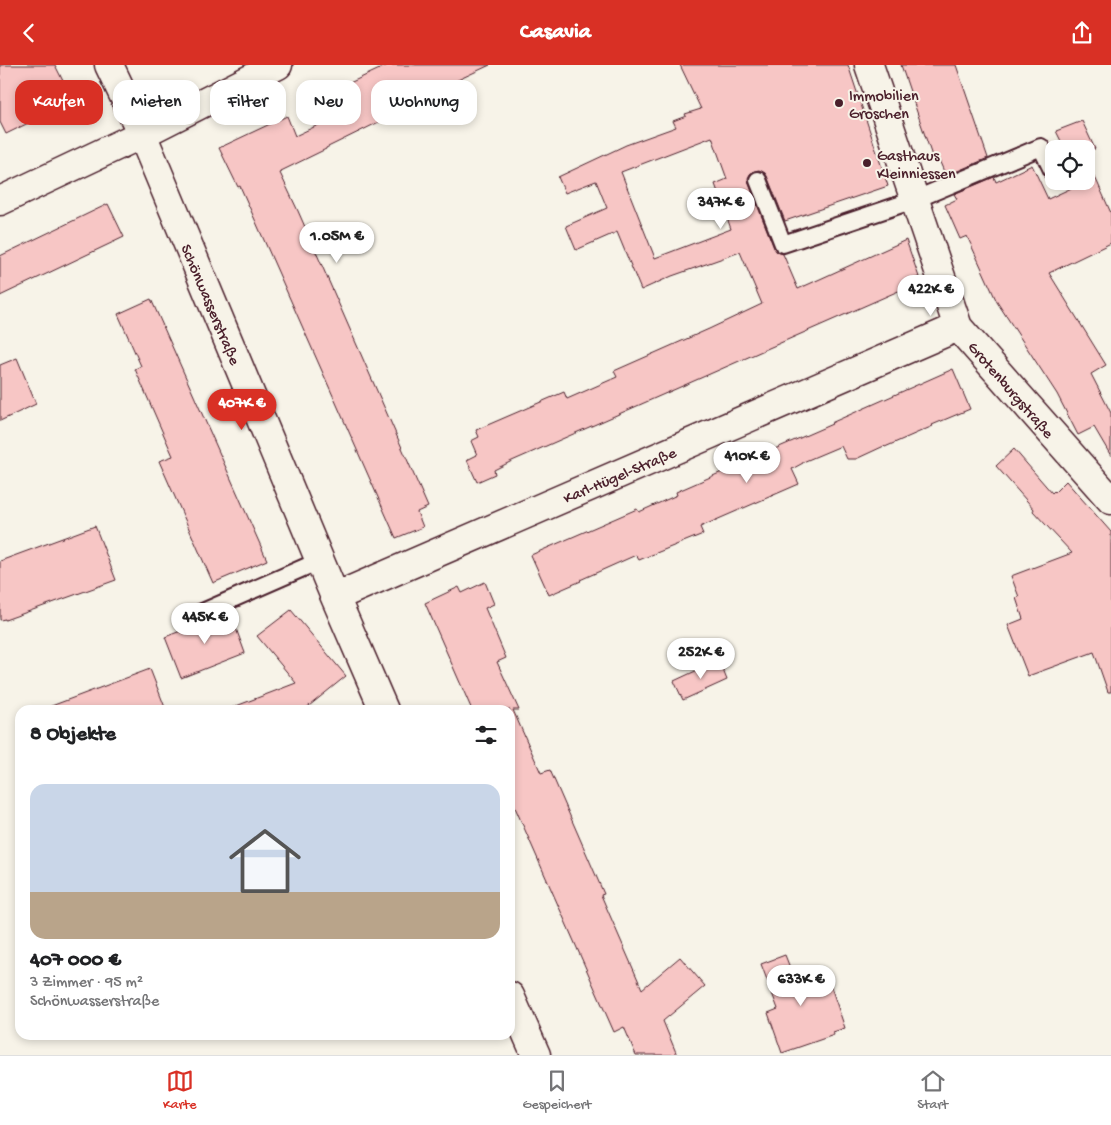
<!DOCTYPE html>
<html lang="de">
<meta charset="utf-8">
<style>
:root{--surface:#fff;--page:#f6f6f6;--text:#202124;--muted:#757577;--line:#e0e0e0;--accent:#d93025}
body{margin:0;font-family:"Gochi Hand",sans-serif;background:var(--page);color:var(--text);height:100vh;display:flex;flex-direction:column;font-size:19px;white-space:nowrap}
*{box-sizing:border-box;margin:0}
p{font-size:16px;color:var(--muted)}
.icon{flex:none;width:28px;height:28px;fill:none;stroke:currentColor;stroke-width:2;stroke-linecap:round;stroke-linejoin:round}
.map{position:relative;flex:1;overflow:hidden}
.sheet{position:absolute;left:15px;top:640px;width:500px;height:335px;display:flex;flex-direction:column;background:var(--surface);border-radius:15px;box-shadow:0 2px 8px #0003}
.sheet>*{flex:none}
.banner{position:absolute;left:15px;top:15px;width:500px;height:45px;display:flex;gap:10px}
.controls{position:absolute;left:1045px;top:75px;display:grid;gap:10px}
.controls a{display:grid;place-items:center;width:50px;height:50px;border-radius:10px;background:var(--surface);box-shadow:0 2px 8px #0003;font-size:25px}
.price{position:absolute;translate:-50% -42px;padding:0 11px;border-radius:18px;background:#fff;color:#222;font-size:16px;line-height:32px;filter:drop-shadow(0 1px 2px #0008)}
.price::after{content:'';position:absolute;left:50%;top:30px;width:15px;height:11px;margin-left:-8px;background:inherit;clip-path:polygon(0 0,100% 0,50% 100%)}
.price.selected{background:var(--accent);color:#fff}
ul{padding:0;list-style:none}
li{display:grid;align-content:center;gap:10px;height:265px;padding:0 15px}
li span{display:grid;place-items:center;height:155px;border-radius:15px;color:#555}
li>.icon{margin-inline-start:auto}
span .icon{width:90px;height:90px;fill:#fffc;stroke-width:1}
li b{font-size:21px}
h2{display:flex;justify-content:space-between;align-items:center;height:60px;padding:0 15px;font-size:21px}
.chip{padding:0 18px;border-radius:15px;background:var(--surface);box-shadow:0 2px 8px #0003;font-size:18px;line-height:45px}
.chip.selected{background:var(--accent);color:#fff}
header{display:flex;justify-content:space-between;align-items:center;height:65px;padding:0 15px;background:var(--accent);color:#fff;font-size:22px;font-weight:700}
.tab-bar{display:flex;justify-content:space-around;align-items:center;height:70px;border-top:1px solid var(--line);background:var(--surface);font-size:14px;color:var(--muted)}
.tab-bar a{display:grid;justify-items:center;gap:2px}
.tab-bar .selected{color:var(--accent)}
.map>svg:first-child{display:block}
.building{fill:#f7c6c5;stroke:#4a1f2b;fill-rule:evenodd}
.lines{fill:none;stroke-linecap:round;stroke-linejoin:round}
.service-casing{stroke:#4a1f2b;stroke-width:20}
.minor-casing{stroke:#4a1f2b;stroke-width:31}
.tertiary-casing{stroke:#4a1f2b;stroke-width:31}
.service{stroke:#f7f3e8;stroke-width:16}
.minor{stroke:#f7f3e8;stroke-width:28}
.tertiary{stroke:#f7f3e8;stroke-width:28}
.poi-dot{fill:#4a1f2b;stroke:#f7f3e8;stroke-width:2}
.labels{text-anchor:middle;stroke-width:4;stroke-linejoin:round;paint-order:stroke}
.poi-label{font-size:16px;fill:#4a1f2b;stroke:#f7f3e8;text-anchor:start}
.street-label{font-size:16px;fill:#4a1f2b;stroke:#f7f3e8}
</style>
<header><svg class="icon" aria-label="back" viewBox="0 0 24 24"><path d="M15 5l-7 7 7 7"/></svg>Casavia<svg class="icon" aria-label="share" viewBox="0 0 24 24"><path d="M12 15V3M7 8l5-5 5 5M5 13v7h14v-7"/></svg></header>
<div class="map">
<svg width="1111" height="990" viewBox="0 0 1111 990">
<rect width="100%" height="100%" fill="#f7f3e8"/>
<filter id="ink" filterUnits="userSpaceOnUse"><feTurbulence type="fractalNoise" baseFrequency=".02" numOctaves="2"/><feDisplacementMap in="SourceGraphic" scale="10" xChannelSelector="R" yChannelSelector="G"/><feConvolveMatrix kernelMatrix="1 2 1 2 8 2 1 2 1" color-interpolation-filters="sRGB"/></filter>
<g filter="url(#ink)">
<path class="building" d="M 0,0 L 55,0 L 65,20 L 55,25 L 63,41 L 6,69 L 0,57 Z
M 388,0 L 490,0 L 387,48 L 389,52 L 326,83 L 326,84 L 281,106 L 282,107 L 280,108 L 298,146 L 428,442 L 417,447 L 423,462 L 396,473 L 240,121 L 238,122 L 219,83 L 287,51 L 295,71 L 335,52 L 324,30 Z
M 680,0 L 848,0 L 888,121 L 785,156 L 767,111 L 765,108 L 759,105 L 754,106 L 750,109 L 748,113 L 749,119 L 774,183 L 777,187 L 783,189 L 798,224 L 906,175 L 919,212 L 901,220 L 903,224 L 512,396 L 494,405 L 495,409 L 477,417 L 467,395 L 477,390 L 471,376 L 479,372 L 476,365 L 564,327 L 567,334 L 617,312 L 614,306 L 709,264 L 762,239 L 740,187 L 672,211 L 641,225 L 617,167 L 576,185 L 566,161 L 607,143 L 596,116 L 565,128 L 558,112 L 626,80 L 676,62 L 673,56 L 686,51 L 685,49 L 701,44 ZM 712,72 L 727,114 L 715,119 L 731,164 L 655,193 L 621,107 Z
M 901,0 L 956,0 L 988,93 L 946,111 L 939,95 L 934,97 Z
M 1082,56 L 1095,84 L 1065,84 L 1056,66 Z
M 1032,100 L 1048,134 L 1095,112 L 1111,148 L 1111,178 L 1049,208 L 1106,300 L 1091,309 L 1111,348 L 1111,391 L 1094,362 L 1078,370 L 1057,329 L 997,237 L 967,171 L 960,174 L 945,140 L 957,134 L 954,129 L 994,112 L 996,117 Z
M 108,139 L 124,172 L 0,231 L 0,191 Z
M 151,234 L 267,495 L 213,518 L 159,396 L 173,391 L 135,304 L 141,301 L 118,249 Z
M 17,293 L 36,339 L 0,356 L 0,300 Z
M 953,304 L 970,344 L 932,360 L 933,361 L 885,382 L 884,381 L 856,394 L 847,394 L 841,381 L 803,397 L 803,398 L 792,404 L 799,419 L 700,462 L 703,469 L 639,495 L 636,490 L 580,515 L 581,516 L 549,530 L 531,490 L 637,444 L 639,447 L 677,430 L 676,427 L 832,359 L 831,358 Z
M 1014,384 L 1052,428 L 1054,426 L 1055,427 L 1066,416 L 1111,467 L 1111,627 L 1108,627 L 1094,587 L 1028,611 L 1008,560 L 1023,554 L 1016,533 L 1019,532 L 1011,511 L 1072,488 L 1033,446 L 1034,444 L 996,401 Z
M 95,461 L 116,515 L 5,555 L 5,554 L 0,555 L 0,496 Z
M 485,517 L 494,539 L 485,543 L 506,593 L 497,597 L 519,645 L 513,645 L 541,708 L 550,705 L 604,829 L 601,830 L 642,924 L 680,892 L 705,921 L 663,956 L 677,990 L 636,990 L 624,962 L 614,967 L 510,731 L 510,645 L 472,645 L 425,538 L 459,522 L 462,528 Z
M 291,545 L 346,611 L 304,645 L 231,645 L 231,643 L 296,618 L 257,571 Z
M 230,547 L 245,588 L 181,613 L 165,572 Z
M 719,595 L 727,615 L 683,635 L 674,616 Z
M 150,604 L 166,645 L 46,645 L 46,643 Z
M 785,890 L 796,918 L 826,907 L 845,963 L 833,967 L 834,970 L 782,988 L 768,948 L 778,944 L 761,899 Z"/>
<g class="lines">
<g class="service-casing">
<path id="service" d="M 758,115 L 783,179 L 914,135 L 1041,82 L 1054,109
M 198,549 L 319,496"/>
</g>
<g class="minor-casing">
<path id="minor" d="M 109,0 L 142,69 L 335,532 L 384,645
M 869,0 L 958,262 L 1111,435
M 335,532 L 958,262
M 510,931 L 536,990"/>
</g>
<g class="tertiary-casing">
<path id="tertiary" d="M 0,136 L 142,69 L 278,0"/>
</g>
<use href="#service" class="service"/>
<use href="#minor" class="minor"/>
<use href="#tertiary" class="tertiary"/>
</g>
</g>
<g class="poi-dot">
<circle cx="839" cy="38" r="5"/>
<circle cx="867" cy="98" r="5"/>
</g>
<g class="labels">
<g class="poi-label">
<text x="849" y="35">Immobilien<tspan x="849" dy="18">Groschen</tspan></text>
<text x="877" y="95">Gasthaus<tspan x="877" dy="18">Kleinniessen</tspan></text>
</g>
<g class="street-label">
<text transform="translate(212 239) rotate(67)" y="6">Schönwasserstraße</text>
<text transform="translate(1012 324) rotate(49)" y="6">Grotenburgstraße</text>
<text transform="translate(619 409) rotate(-23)" y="6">Karl-Hügel-Straße</text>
</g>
</g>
</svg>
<div class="controls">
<a><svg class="icon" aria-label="locate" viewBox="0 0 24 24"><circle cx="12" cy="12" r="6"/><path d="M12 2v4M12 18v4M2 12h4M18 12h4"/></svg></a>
</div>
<b class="price" style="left:721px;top:165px">347K €</b>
<b class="price" style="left:337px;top:199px">1.05M €</b>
<b class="price" style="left:931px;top:252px">422K €</b>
<b class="price selected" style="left:242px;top:366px">407K €</b>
<b class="price" style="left:747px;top:419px">410K €</b>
<b class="price" style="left:205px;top:580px">445K €</b>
<b class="price" style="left:701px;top:615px">252K €</b>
<b class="price" style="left:801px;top:942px">633K €</b>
<div class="banner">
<a class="chip selected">Kaufen</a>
<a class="chip">Mieten</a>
<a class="chip">Filter</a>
<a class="chip">Neu</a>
<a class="chip">Wohnung</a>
</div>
<section class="sheet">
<h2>8 Objekte<svg class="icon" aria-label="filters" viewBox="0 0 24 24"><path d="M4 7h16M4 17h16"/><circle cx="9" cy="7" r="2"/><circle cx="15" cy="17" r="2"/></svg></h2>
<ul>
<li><span style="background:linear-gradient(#c9d6e8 70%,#b9a48a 0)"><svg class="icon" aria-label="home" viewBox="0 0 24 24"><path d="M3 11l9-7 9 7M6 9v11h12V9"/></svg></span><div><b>407 000 €</b><p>3 Zimmer · 95 m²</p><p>Schönwasserstraße</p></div></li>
</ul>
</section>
</div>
<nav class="tab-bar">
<a class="selected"><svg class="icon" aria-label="map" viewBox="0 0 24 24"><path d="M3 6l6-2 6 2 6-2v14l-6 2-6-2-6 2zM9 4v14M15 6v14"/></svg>Karte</a>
<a><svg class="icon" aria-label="saved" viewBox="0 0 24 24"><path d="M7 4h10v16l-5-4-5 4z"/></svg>Gespeichert</a>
<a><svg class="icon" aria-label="home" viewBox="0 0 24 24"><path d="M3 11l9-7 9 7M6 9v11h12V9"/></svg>Start</a>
</nav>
